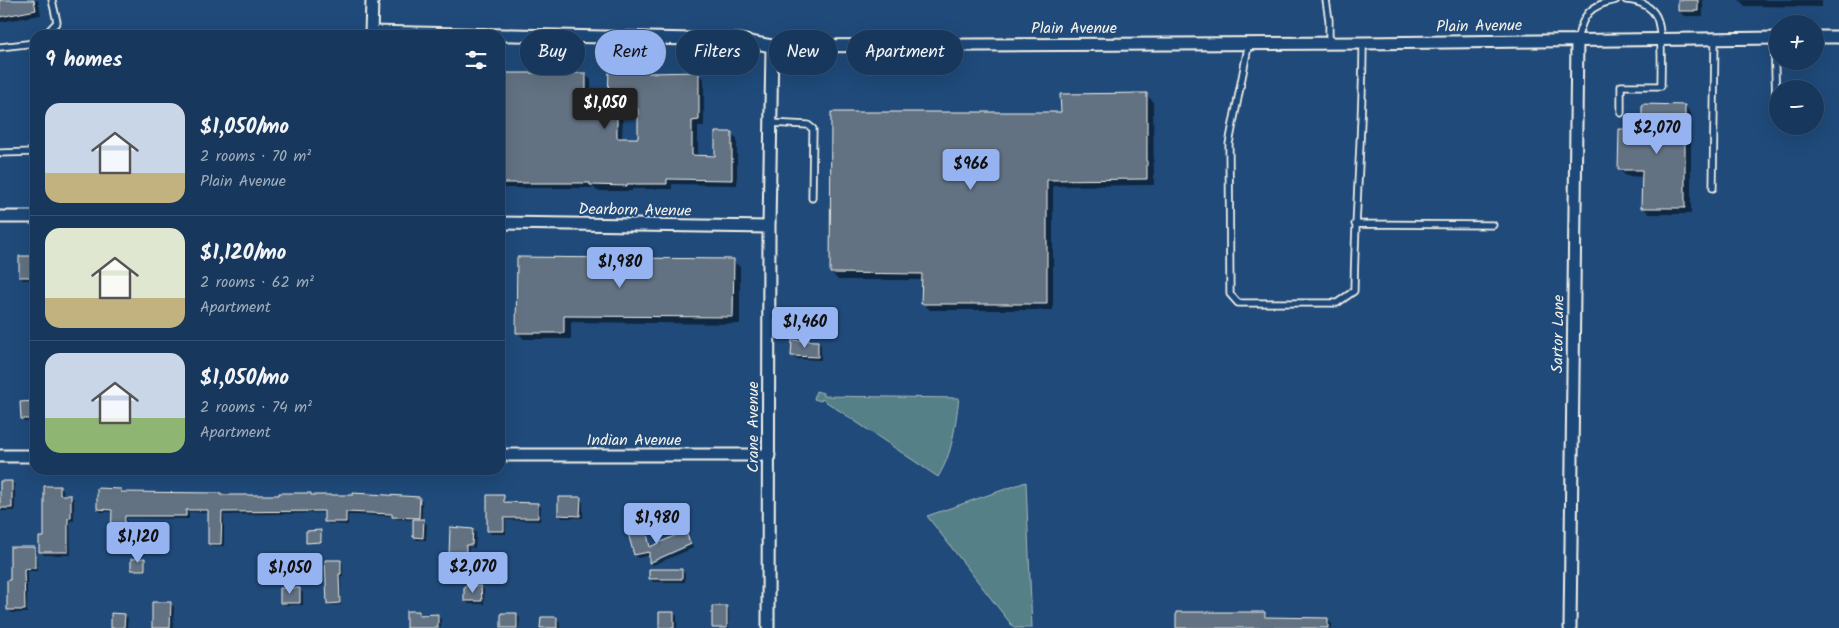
<!DOCTYPE html>
<meta charset="utf-8">
<style>
:root{--surface:#17385c;--page:#244365;--text:#f1f3f6;--muted:#9eacbb;--line:#365272;--accent:#95b2f1}
body{margin:0;font-family:Kalam,sans-serif;background:var(--page);color:var(--text);height:100vh;display:flex;flex-direction:column;font-size:19px;white-space:nowrap}
*{box-sizing:border-box;margin:0}
p{font-size:16px;color:var(--muted)}
.icon{flex:none;width:28px;height:28px;fill:none;stroke:currentColor;stroke-width:2;stroke-linecap:round;stroke-linejoin:round}
.map{position:relative;flex:1;overflow:hidden}
.details{position:absolute;left:30px;top:30px;width:475px;height:445px;display:flex;flex-direction:column;background:var(--surface);border-radius:15px;box-shadow:0 5px 20px #0002,0 0 0 1px var(--line)}
.details>*{flex:none}
.top-card{position:absolute;left:520px;top:30px;width:475px;height:45px;display:flex;gap:10px}
.buttons{position:absolute;left:1769px;top:15px;display:grid;gap:10px}
.buttons a{display:grid;place-items:center;width:55px;height:55px;border-radius:50%;background:var(--surface);box-shadow:0 5px 20px #0002,0 0 0 1px var(--line);font-size:25px}
.price{position:absolute;translate:-50% -42px;padding:0 11px;border-radius:5px;background:var(--accent);color:#111;font-size:16px;line-height:32px;filter:drop-shadow(0 1px 2px #0008)}
.price::after{content:'';position:absolute;left:50%;top:30px;width:15px;height:11px;margin-left:-8px;background:inherit;clip-path:polygon(0 0,100% 0,50% 100%)}
.price.on{background:#222;color:#fff}
ul{padding:0;list-style:none}
li{display:flex;align-items:center;gap:15px;height:125px;padding:0 15px}
li+li{border-top:1px solid var(--line)}
li span{display:grid;place-items:center;flex:none;width:140px;height:100px;border-radius:15px;color:#555}
li>.icon{margin-inline-start:auto}
span .icon{width:60px;height:60px;fill:#fffc;stroke-width:1}
li b{font-size:21px}
h2{display:flex;justify-content:space-between;align-items:center;height:60px;padding:0 15px;font-size:21px}
.chip{padding:0 18px;border-radius:22px;background:var(--surface);box-shadow:0 5px 20px #0002,0 0 0 1px var(--line);font-size:18px;line-height:45px}
.chip.on{background:var(--accent);color:#111}
.map>svg:first-child{display:block}
.green{fill:#578088;stroke:#a6b8b8}
.shadow{fill:#0007;fill-rule:evenodd}
.building{fill:#627282;stroke:#f4f1e8;fill-rule:evenodd}
.lines{fill:none;stroke-linecap:round;stroke-linejoin:round}
.lane-casing{stroke:#f4f1e8;stroke-width:9}
.street-casing{stroke:#f4f1e8;stroke-width:15}
.lane{stroke:#1f4a7a;stroke-width:5.5}
.street{stroke:#1f4a7a;stroke-width:11}
.labels{text-anchor:middle;stroke-width:4.5;stroke-linejoin:round;paint-order:stroke}
.street-label{font-size:16px;fill:#f4f1e8;stroke:#1f4a7a}
</style>
<div class="map">
<svg width="1839" height="628" viewBox="0 0 1839 628">
<rect width="100%" height="100%" fill="#1f4a7a"/>
<filter id="ink" filterUnits="userSpaceOnUse"><feTurbulence type="fractalNoise" baseFrequency=".02" numOctaves="2"/><feDisplacementMap in="SourceGraphic" scale="10" xChannelSelector="R" yChannelSelector="G"/><feConvolveMatrix kernelMatrix="1 2 1 2 8 2 1 2 1" color-interpolation-filters="sRGB"/></filter>
<g filter="url(#ink)">
<path class="green" d="M 816,391 L 823,393 L 823,396 L 959,398 C 955,426 953,453 938,477 L 822,399 L 821,401 L 814,399 Z
M 1026,482 L 1032,628 L 1014,628 L 927,516 Z"/>
<path class="shadow" d="M 0,0 L 38,0 L 41,15 L 0,22 Z
M 1679,0 L 1703,0 L 1703,16 L 1684,16 L 1679,11 Z
M 1739,0 L 1822,0 L 1822,7 L 1745,6 Z
M 649,69 L 654,74 L 698,74 L 704,79 L 704,126 L 698,126 L 698,157 L 717,157 L 731,133 L 737,139 L 737,185 L 672,184 L 672,189 L 632,189 L 632,191 L 597,191 L 594,188 L 500,188 L 500,74 L 585,74 L 591,80 L 591,100 L 609,100 ZM 623,114 L 639,114 L 639,139 L 622,139 Z
M 1146,95 L 1153,101 L 1154,185 L 1053,186 L 1053,310 L 930,310 L 923,303 L 923,280 L 838,280 L 832,273 L 1062,113 Z
M 1684,106 L 1691,113 L 1691,214 L 1649,214 L 1643,207 L 1643,177 L 1626,176 L 1620,170 L 1643,130 Z
M 20,257 L 35,257 L 35,280 L 23,280 L 20,277 Z
M 518,258 L 733,261 L 740,267 L 740,324 L 571,322 L 571,339 L 524,339 L 517,332 Z
M 818,342 L 821,345 L 821,360 L 796,359 L 793,356 Z
M 35,402 L 35,422 L 25,422 L 22,419 Z
M 0,482 L 12,482 L 15,485 L 15,511 L 2,511 L 0,509 Z
M 59,487 L 63,490 L 63,496 L 70,496 L 74,499 L 74,521 L 70,521 L 71,555 L 44,555 L 40,551 Z
M 121,490 L 124,493 L 219,494 L 222,497 L 311,494 L 312,496 L 419,498 L 422,501 L 422,520 L 427,524 L 426,540 L 417,540 L 414,537 L 415,520 L 396,519 L 393,516 L 348,515 L 348,525 L 328,524 L 325,521 L 325,513 L 224,515 L 224,546 L 212,546 L 209,543 L 209,513 L 189,512 L 189,519 L 127,518 L 126,539 L 115,539 L 112,536 L 113,512 L 101,512 L 98,509 Z
M 503,496 L 506,499 L 506,504 L 537,504 L 541,507 L 540,521 L 506,520 L 506,534 L 491,534 L 488,531 Z
M 580,498 L 583,502 L 583,518 L 562,518 L 559,515 Z
M 473,530 L 476,533 L 475,548 L 469,547 L 468,558 L 453,557 L 450,554 Z
M 645,530 L 648,533 L 651,547 L 685,532 L 691,543 L 652,560 L 652,563 L 692,545 L 693,548 L 653,565 L 650,562 L 650,555 L 638,558 L 635,555 Z
M 321,532 L 322,543 L 307,542 Z
M 34,548 L 37,552 L 37,571 L 27,571 L 27,613 L 12,613 L 8,610 L 11,581 Z
M 145,560 L 146,571 L 132,570 Z
M 341,561 L 343,563 L 343,576 L 341,576 L 341,605 L 330,605 L 328,603 Z
M 682,570 L 685,574 L 685,582 L 653,582 L 650,579 Z
M 481,587 L 484,590 L 484,604 L 469,604 L 465,601 Z
M 300,589 L 303,593 L 303,605 L 285,605 L 282,602 Z
M 170,603 L 174,607 L 173,628 L 153,628 Z
M 726,607 L 729,610 L 729,628 L 711,628 L 711,626 L 714,626 Z
M 418,612 L 422,616 L 438,616 L 441,619 L 441,628 L 408,628 Z
M 674,613 L 677,616 L 677,628 L 661,628 Z
M 1264,613 L 1270,619 L 1327,619 L 1332,624 L 1332,628 L 1177,628 Z
M 124,615 L 128,618 L 127,628 L 112,628 Z
M 517,615 L 520,618 L 519,628 L 502,628 Z
M 557,618 L 560,622 L 560,628 L 542,628 Z"/>
<path class="building" d="M 0,0 L 34,0 L 36,10 L 0,17 Z
M 1678,0 L 1698,0 L 1698,11 L 1678,11 Z
M 625,67 L 649,68 L 649,73 L 699,72 L 699,120 L 692,121 L 692,155 L 715,156 L 715,132 L 732,132 L 732,180 L 667,179 L 667,184 L 627,184 L 627,186 L 590,185 L 590,183 L 500,183 L 500,73 L 586,73 L 586,99 L 608,99 L 609,69 L 625,69 ZM 617,109 L 638,109 L 638,138 L 617,138 Z
M 1147,93 L 1147,179 L 1047,180 L 1047,304 L 921,304 L 922,274 L 830,273 L 831,112 L 1061,112 L 1060,94 Z
M 1642,104 L 1685,105 L 1685,208 L 1641,208 L 1642,170 L 1618,170 L 1619,129 L 1642,129 Z
M 19,256 L 35,256 L 34,277 L 19,277 Z
M 517,257 L 734,259 L 733,317 L 564,316 L 564,333 L 516,333 Z
M 792,340 L 818,341 L 818,357 L 791,356 Z
M 35,401 L 35,419 L 21,419 L 20,402 Z
M 0,481 L 12,481 L 12,508 L 0,508 Z
M 44,486 L 60,486 L 60,495 L 71,495 L 71,518 L 68,518 L 68,552 L 39,552 L 39,537 L 44,537 Z
M 97,488 L 121,489 L 121,492 L 220,493 L 220,495 L 279,495 L 279,493 L 311,493 L 311,495 L 353,495 L 353,493 L 420,497 L 419,518 L 392,517 L 392,514 L 346,512 L 346,522 L 324,522 L 324,511 L 222,512 L 221,544 L 208,544 L 208,510 L 186,510 L 186,516 L 125,516 L 124,537 L 111,536 L 112,510 L 97,509 Z
M 487,495 L 504,495 L 504,502 L 538,503 L 538,518 L 504,518 L 504,531 L 487,531 Z
M 558,497 L 581,497 L 580,516 L 558,515 Z
M 413,519 L 424,519 L 423,538 L 413,537 Z
M 450,527 L 473,529 L 472,545 L 466,545 L 466,555 L 449,555 Z
M 646,529 L 650,547 L 685,531 L 691,544 L 649,563 L 649,552 L 634,555 L 628,533 Z
M 321,530 L 321,542 L 306,543 L 306,531 Z
M 10,547 L 35,547 L 35,568 L 24,569 L 25,610 L 7,610 L 7,580 L 10,580 Z
M 145,558 L 145,570 L 131,570 L 131,559 Z
M 325,560 L 341,560 L 341,574 L 339,574 L 340,603 L 327,604 Z
M 649,569 L 682,569 L 682,579 L 649,579 Z
M 464,586 L 481,586 L 482,601 L 464,601 Z
M 280,588 L 300,588 L 300,603 L 280,603 Z
M 152,602 L 171,602 L 170,628 L 152,628 Z
M 712,606 L 727,606 L 727,628 L 712,628 Z
M 406,611 L 419,611 L 419,615 L 438,614 L 438,628 L 406,628 Z
M 659,612 L 674,612 L 674,628 L 659,628 Z
M 1176,612 L 1265,612 L 1265,617 L 1328,618 L 1328,628 L 1176,628 Z
M 111,613 L 125,614 L 124,628 L 111,628 Z
M 501,613 L 517,613 L 517,628 L 501,628 Z
M 541,617 L 557,617 L 557,628 L 540,628 Z"/>
<g class="lines">
<g class="lane-casing">
<path id="lane" d="M 1326,0 L 1329,20 L 1329,42
M 45,35 L 57,22 L 52,0
M 1774,38 L 1776,103
M 1577,40 C 1583,15 1589,5 1616,0
M 1249,42 L 1229,144 L 1230,294 L 1238,303 L 1337,303 L 1354,291 C 1355,208 1363,126 1363,43
M 0,47 L 35,43
M 1621,113 L 1621,86 L 1661,86 C 1661,70 1663,29 1656,16 C 1650,5 1638,1 1626,0
M 770,123 L 808,125 L 813,129 L 812,198
M 0,153 L 35,152
M 1713,188 L 1715,38
M 1355,224 L 1493,225"/>
</g>
<g class="street-casing">
<path id="street" d="M 372,32 L 739,40 L 772,46 L 1363,43 L 1778,38
M 371,35 L 372,0
M 1815,37 L 1839,37
M 0,217 L 35,217
M 500,223 L 769,227
M 500,455 L 769,455
M 0,456 L 35,456
M 768,628 L 769,227 L 772,46
M 1570,628 L 1577,40"/>
</g>
<use href="#lane" class="lane"/>
<use href="#street" class="street"/>
</g>
</g>
<g class="labels">
<g class="street-label">
<text transform="translate(1479 25) rotate(-1)" y="6">Plain Avenue</text>
<text x="1074" y="33">Plain Avenue</text>
<text transform="translate(635 209) rotate(1)" y="6">Dearborn Avenue</text>
<text transform="translate(1557 334) rotate(-89)" y="6">Sartor Lane</text>
<text transform="translate(752 427) rotate(-90)" y="6">Crane Avenue</text>
<text x="634" y="445">Indian Avenue</text>
</g>
</g>
</svg>
<div class="buttons">
<a>+</a>
<a>−</a>
</div>
<b class="price on" style="left:605px;top:130px">$1,050</b>
<b class="price" style="left:1657px;top:155px">$2,070</b>
<b class="price" style="left:971px;top:191px">$966</b>
<b class="price" style="left:620px;top:289px">$1,980</b>
<b class="price" style="left:805px;top:349px">$1,460</b>
<b class="price" style="left:657px;top:545px">$1,980</b>
<b class="price" style="left:138px;top:564px">$1,120</b>
<b class="price" style="left:473px;top:594px">$2,070</b>
<b class="price" style="left:290px;top:595px">$1,050</b>
<div class="top-card">
<a class="chip">Buy</a>
<a class="chip on">Rent</a>
<a class="chip">Filters</a>
<a class="chip">New</a>
<a class="chip">Apartment</a>
</div>
<section class="details">
<h2>9 homes<svg class="icon" aria-label="filters" viewBox="0 0 24 24"><path d="M4 7h16M4 17h16"/><circle cx="9" cy="7" r="2"/><circle cx="15" cy="17" r="2"/></svg></h2>
<ul>
<li><span style="background:linear-gradient(#c9d6e8 70%,#c2b280 0)"><svg class="icon" aria-label="home" viewBox="0 0 24 24"><path d="M3 11l9-7 9 7M6 9v11h12V9"/></svg></span><div><b>$1,050/mo</b><p>2 rooms · 70 m²</p><p>Plain Avenue</p></div></li>
<li><span style="background:linear-gradient(#dfe7d0 70%,#c2b280 0)"><svg class="icon" aria-label="home" viewBox="0 0 24 24"><path d="M3 11l9-7 9 7M6 9v11h12V9"/></svg></span><div><b>$1,120/mo</b><p>2 rooms · 62 m²</p><p>Apartment</p></div></li>
<li><span style="background:linear-gradient(#c9d6e8 65%,#8fb573 0)"><svg class="icon" aria-label="home" viewBox="0 0 24 24"><path d="M3 11l9-7 9 7M6 9v11h12V9"/></svg></span><div><b>$1,050/mo</b><p>2 rooms · 74 m²</p><p>Apartment</p></div></li>
</ul>
</section>
</div>
